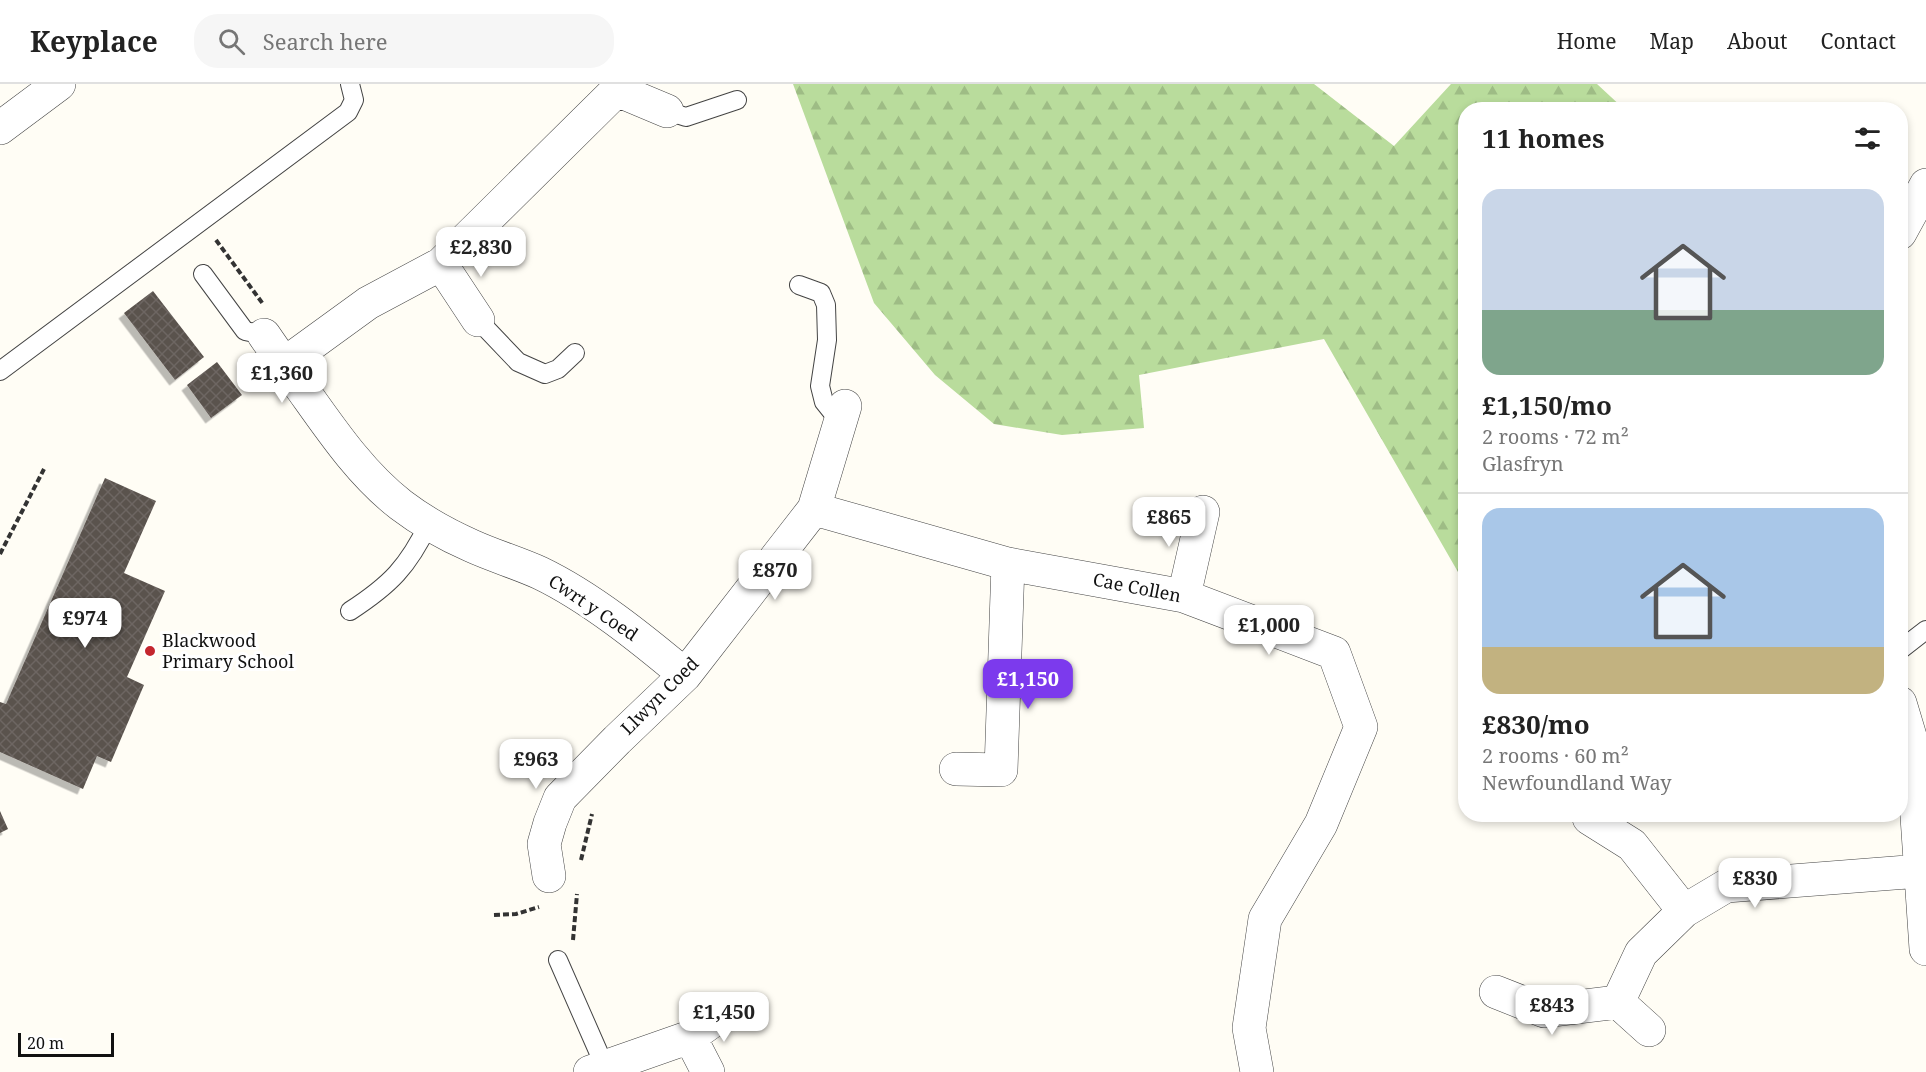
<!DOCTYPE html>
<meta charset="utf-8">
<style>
:root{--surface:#fff;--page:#f6f6f6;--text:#222;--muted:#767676;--line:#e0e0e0;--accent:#7c3aed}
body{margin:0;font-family:"Noto Serif",serif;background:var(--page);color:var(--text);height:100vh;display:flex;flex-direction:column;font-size:22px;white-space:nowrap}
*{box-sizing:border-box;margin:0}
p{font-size:20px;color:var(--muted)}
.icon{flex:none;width:33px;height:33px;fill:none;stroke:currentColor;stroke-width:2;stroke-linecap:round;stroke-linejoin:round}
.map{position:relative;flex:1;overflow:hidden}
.panel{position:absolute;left:1458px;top:18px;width:450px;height:720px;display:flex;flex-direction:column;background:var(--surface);border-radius:24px;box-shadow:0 3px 9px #0003}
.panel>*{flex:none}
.scale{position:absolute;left:18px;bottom:15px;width:96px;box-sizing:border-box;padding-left:6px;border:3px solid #111;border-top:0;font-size:16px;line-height:21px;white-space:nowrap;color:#111;-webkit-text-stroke:4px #fff;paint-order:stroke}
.price{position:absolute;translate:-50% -51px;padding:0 14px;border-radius:12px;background:#fff;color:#222;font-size:20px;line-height:39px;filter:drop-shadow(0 2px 3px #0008)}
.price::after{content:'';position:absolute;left:50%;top:36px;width:18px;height:14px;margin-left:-9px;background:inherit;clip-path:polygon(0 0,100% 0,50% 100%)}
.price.selected{background:var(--accent);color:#fff}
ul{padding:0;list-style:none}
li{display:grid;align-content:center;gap:12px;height:318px;padding:0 24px}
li+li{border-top:2px solid var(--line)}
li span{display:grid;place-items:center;height:186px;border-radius:18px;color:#555}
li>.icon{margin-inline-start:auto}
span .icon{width:108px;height:108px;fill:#fffc;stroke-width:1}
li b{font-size:26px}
h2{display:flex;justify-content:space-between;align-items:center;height:72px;padding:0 24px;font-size:26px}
header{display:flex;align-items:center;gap:36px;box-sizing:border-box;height:84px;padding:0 30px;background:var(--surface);border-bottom:2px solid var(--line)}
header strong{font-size:28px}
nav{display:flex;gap:33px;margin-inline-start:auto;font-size:21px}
.search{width:420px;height:54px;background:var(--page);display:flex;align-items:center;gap:15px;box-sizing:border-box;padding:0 21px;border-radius:24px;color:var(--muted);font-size:22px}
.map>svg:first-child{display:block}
.forest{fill:url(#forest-firs)}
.building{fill:url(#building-cross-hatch);filter:url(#shadow)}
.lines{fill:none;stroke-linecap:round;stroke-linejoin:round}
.service-casing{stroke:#444;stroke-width:20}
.minor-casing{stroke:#444;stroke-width:34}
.path{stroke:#333;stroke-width:4;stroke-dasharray:6 3;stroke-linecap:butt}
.service{stroke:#fff;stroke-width:18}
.minor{stroke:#fff;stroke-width:33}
.poi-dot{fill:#c4262e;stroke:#fff;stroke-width:2}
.labels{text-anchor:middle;stroke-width:6;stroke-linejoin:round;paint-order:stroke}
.street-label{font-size:18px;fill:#111;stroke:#fff}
.poi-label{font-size:18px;fill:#111;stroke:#fff;text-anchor:start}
</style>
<header>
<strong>Keyplace</strong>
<div class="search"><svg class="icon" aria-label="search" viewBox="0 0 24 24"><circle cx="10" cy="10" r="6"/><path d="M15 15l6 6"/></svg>Search here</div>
<nav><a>Home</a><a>Map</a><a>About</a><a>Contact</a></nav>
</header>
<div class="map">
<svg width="1926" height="988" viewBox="0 0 1926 988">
<defs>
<pattern id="forest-firs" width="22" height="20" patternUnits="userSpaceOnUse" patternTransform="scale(1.5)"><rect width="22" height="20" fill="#b9dc9c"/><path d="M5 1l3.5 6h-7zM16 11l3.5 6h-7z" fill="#9ebc85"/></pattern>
<pattern id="building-cross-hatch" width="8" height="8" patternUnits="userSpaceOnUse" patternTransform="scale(1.5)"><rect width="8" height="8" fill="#5a524d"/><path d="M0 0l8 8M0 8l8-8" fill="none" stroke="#6d6662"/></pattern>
<filter id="shadow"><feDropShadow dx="-5.5" dy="5.5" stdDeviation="0" flood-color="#0004"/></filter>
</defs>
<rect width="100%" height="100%" fill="#fffdf5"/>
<path class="forest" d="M 793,0 L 1314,0 L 1394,62 L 1451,0 L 1597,0 L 1624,25 L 1466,26 L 1465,496 L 1458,488 L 1324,255 L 1139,291 L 1144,344 L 1062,351 L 994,340 L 935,291 L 874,219 Z"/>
<path class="building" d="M 153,207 L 204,273 L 175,296 L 124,229 Z
M 217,278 L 242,311 L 211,334 L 187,301 Z
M 105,394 L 156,417 L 124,489 L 165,507 L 127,593 L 144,601 L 111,678 L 97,672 L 83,705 L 0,668 L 0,618 L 6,620 Z
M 0,727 L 8,745 L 0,749 Z"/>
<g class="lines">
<g class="service-casing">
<path id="service" d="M 667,27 L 686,33 L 737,16
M 203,190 L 245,247 L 264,251
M 799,201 L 821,209 L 826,221 L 827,256 L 820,302 L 824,318 L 840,338
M 478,236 L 518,278 L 545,290 L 558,285 L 575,269
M 0,287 L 348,28 L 354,16 L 350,0
M 350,527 C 390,501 408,483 429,439
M 1900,566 L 1926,546
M 558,876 L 605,983"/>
</g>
<g class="minor-casing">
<path id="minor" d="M 618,0 L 617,6 L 441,180 L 368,219 L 284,280 C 320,328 353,384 401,421 C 422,437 447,451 472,462 C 494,472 518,479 540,489 C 590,513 642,555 685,591
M 617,6 L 667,27
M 0,44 L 59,0
M 1900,149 L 1926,101
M 441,180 L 478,236
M 264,251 L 284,280
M 814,425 L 1008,480 L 1184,512 L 1334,569 L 1361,643 L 1321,740 L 1265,835 L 1249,944 L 1257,988
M 1184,512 L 1203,428
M 1900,619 L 1912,659 L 1926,865
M 956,685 L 1001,686 L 1008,480
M 1589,734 L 1632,761 L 1684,827
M 549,792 L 544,760 L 550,739 L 560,714 L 617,656 L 685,591 L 814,425 L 845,322
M 1496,908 L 1544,927 L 1618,918
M 1649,946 L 1618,918 L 1641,869 L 1684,827 L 1726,802 L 1920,787
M 690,953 L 729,925
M 590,988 L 690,953 L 708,988"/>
</g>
<path class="path" d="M 216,156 L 263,220
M 0,470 L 44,385
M 581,776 L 592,730
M 494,831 L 516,830 L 539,823
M 573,856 L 577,810"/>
<use href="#service" class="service"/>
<use href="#minor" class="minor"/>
</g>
<circle class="poi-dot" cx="150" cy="567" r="6"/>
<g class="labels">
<g class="street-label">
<text transform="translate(1137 504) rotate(11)" y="6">Cae Collen</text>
<text transform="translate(593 524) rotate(34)" y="6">Cwrt y Coed</text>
<text transform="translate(660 612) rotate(-45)" y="6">Llwyn Coed</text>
</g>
<g class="poi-label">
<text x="162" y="563">Blackwood<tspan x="162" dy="21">Primary School</tspan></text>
</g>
</g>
</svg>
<div class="scale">20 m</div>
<b class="price" style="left:481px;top:194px">£2,830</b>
<b class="price" style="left:282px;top:320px">£1,360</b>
<b class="price" style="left:1169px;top:464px">£865</b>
<b class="price" style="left:775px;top:517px">£870</b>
<b class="price" style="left:85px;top:565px">£974</b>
<b class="price" style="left:1269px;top:572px">£1,000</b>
<b class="price selected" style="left:1028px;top:626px">£1,150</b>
<b class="price" style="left:536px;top:706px">£963</b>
<b class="price" style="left:1755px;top:825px">£830</b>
<b class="price" style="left:1552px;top:952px">£843</b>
<b class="price" style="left:724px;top:959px">£1,450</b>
<section class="panel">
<h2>11 homes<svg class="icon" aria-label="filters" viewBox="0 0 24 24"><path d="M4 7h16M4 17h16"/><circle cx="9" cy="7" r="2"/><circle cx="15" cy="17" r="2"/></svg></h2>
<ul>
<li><span style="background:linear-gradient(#c9d6e8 65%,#7fa58c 0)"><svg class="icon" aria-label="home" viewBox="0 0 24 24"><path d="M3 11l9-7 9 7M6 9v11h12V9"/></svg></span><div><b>£1,150/mo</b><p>2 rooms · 72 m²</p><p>Glasfryn</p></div></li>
<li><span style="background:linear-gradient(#a9c7e8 75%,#c2b280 0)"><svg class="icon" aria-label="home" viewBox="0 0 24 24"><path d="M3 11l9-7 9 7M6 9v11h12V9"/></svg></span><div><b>£830/mo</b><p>2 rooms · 60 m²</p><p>Newfoundland Way</p></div></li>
</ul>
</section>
</div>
